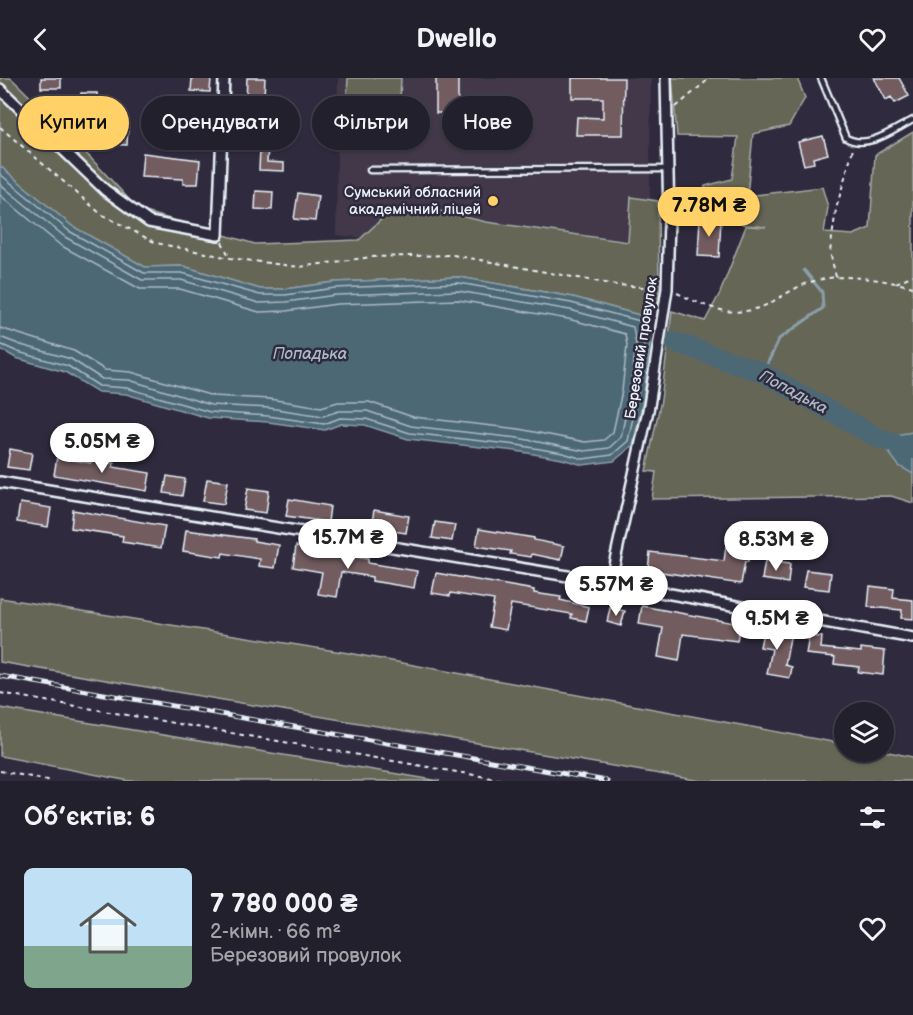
<!DOCTYPE html>
<html lang="uk">
<meta charset="utf-8">
<style>
:root{--surface:#23202e;--page:#2f2d3a;--text:#f1f3f6;--muted:#a3a3aa;--line:#403e4a;--accent:#ffd166}
body{margin:0;font-family:"Balsamiq Sans",sans-serif;background:var(--page);color:var(--text);height:100vh;display:flex;flex-direction:column;font-size:22px;white-space:nowrap}
*{box-sizing:border-box;margin:0}
p{font-size:20px;color:var(--muted)}
.icon{flex:none;width:33px;height:33px;fill:none;stroke:currentColor;stroke-width:2;stroke-linecap:round;stroke-linejoin:round}
.map{position:relative;height:703px;overflow:hidden}
.sheet{display:flex;flex-direction:column;background:var(--surface);flex:1}
.sheet>*{flex:none}
.hud{position:absolute;left:18px;top:18px;width:600px;height:54px;display:flex;gap:12px}
.tools{position:absolute;left:834px;top:624px;display:grid;gap:12px}
.tools a{display:grid;place-items:center;width:60px;height:60px;border-radius:50%;background:var(--surface);box-shadow:0 2px 4px #0004,0 0 0 2px var(--line);font-size:30px}
.price{position:absolute;translate:-50% -51px;padding:0 14px;border-radius:21px;background:#fff;color:#222;font-size:20px;line-height:39px;filter:drop-shadow(0 2px 3px #0008)}
.price::after{content:'';position:absolute;left:50%;top:36px;width:18px;height:14px;margin-left:-9px;background:inherit;clip-path:polygon(0 0,100% 0,50% 100%)}
.price.current{background:var(--accent);color:#111}
ul{padding:0;list-style:none}
li{display:flex;align-items:center;gap:18px;height:150px;padding:0 24px}
li+li{border-top:2px solid var(--line)}
li span{display:grid;place-items:center;flex:none;width:168px;height:120px;border-radius:9px;color:#555}
li>.icon{margin-inline-start:auto}
span .icon{width:72px;height:72px;fill:#fffc;stroke-width:1}
li b{font-size:26px}
h2{display:flex;justify-content:space-between;align-items:center;height:72px;padding:0 24px;font-size:26px}
.tag{padding:0 21px;border-radius:27px;background:var(--surface);box-shadow:0 2px 4px #0004,0 0 0 2px var(--line);font-size:21px;line-height:54px}
.tag.current{background:var(--accent);color:#111}
header{display:flex;justify-content:space-between;align-items:center;height:78px;padding:0 24px;background:var(--surface);font-size:27px;font-weight:700}
.map>svg:first-child{display:block}
.built{fill:#433948}
.green{fill:#656657;stroke:#a6aca8;stroke-width:1.5}
.water{fill:#4d6775;stroke:#8b9ea9;stroke-width:1.5}
.lines{fill:none;stroke-linecap:round;stroke-linejoin:round}
.shore{stroke:#aabac4;stroke-width:1.5}
.stream{stroke:#8b9ea9;stroke-width:3}
.river{stroke:#4d6775;stroke-width:20}
.building{fill:#725b61;stroke:#e8f1f8;stroke-width:1.5}
.service-casing{stroke:#e8f1f8;stroke-width:9}
.minor-casing{stroke:#e8f1f8;stroke-width:14}
.path{stroke:#e8f1f8;stroke-width:2;stroke-dasharray:4.5 4.5;stroke-linecap:butt}
.service{stroke:#2f2a3d;stroke-width:4.5}
.minor{stroke:#2f2a3d;stroke-width:9}
.rail-casing{stroke:#e8f1f8;stroke-width:5}
.rail{stroke:#2f2a3d;stroke-width:3;stroke-dasharray:9;stroke-linecap:butt}
.poi-dot{fill:#ffd166;stroke:#2f2a3d;stroke-width:2}
.labels{text-anchor:middle;stroke-width:5;stroke-linejoin:round;paint-order:stroke}
.poi-label{font-size:15px;fill:#e8f1f8;stroke:#2f2a3d;text-anchor:end}
.street-label{font-size:15px;fill:#e8f1f8;stroke:#2f2a3d}
.water-label{font-size:16px;font-style:italic;fill:#aabac4;stroke:#2f2a3d}
</style>
<header><svg class="icon" aria-label="back" viewBox="0 0 24 24"><path d="M15 5l-7 7 7 7"/></svg>Dwello<svg class="icon" aria-label="heart" viewBox="0 0 24 24"><path d="M12 20l-8-8c-3-5 5-10 8-4 3-6 11-1 8 4z"/></svg></header>
<div class="map">
<svg width="913" height="703" viewBox="0 0 913 703">
<rect width="100%" height="100%" fill="#2f2a3d"/>
<filter id="ink" filterUnits="userSpaceOnUse"><feTurbulence type="fractalNoise" baseFrequency=".0167" numOctaves="2"/><feDisplacementMap in="SourceGraphic" scale="12" xChannelSelector="R" yChannelSelector="G"/><feConvolveMatrix kernelMatrix="1 2 1 2 8 2 1 2 1" color-interpolation-filters="sRGB"/></filter>
<g filter="url(#ink)">
<path class="built" d="M 338,0 L 651,0 L 649,188 L 336,157 Z"/>
<path class="green" d="M 0,0 L 11,0 L 71,59 L 139,132 L 255,166 L 359,162 L 385,138 L 423,129 L 486,144 L 628,164 L 631,119 L 658,123 L 659,222 L 647,239 L 573,219 L 459,199 L 335,204 L 284,211 L 260,211 L 183,188 L 145,189 L 72,148 L 0,88 Z
M 348,0 L 401,0 L 400,21 L 347,18 Z
M 672,0 L 797,0 L 805,20 L 789,48 L 753,56 L 747,118 L 822,109 L 828,129 L 824,155 L 853,157 L 870,150 L 875,77 L 913,54 L 913,425 L 891,418 L 652,421 L 656,394 L 646,393 L 661,322 L 672,233 L 705,243 L 720,215 L 746,148 L 766,149 L 746,147 L 701,132 L 705,108 L 732,101 L 738,59 L 677,58 Z
M 0,520 L 348,575 L 844,666 L 844,674 L 884,673 L 913,679 L 913,703 L 701,703 L 0,584 Z
M 0,630 L 440,703 L 129,703 L 0,678 Z"/>
<path class="water" d="M 0,88 L 72,148 L 145,189 L 183,188 L 260,211 L 285,211 L 335,204 L 459,199 L 573,219 L 647,239 L 650,267 L 644,317 L 633,367 L 614,383 L 583,387 L 562,381 L 516,373 L 408,361 L 365,347 L 341,346 L 325,352 L 268,344 L 208,340 L 126,316 L 98,314 L 65,294 L 16,280 L 0,271 Z
M 913,354 L 913,396 L 899,388 L 878,360 Z"/>
<g class="lines">
<path class="shore" d="M 0,96 L 69,153 L 144,195 L 182,195 L 260,217 L 285,217 L 335,210 L 459,205 L 571,225 L 640,243 L 644,267 L 638,316 L 628,363 L 612,377 L 583,381 L 563,375 L 517,367 L 410,355 L 366,341 L 340,340 L 324,346 L 268,338 L 210,334 L 127,310 L 99,308 L 68,288 L 18,274 L 0,266
M 0,106 L 65,159 L 142,202 L 181,202 L 259,225 L 286,224 L 336,217 L 458,213 L 570,232 L 633,249 L 636,267 L 630,315 L 621,359 L 609,370 L 584,373 L 518,360 L 411,348 L 367,333 L 339,333 L 323,338 L 269,330 L 211,327 L 129,302 L 102,301 L 71,281 L 21,267 L 0,259
M 0,117 L 60,167 L 140,211 L 180,211 L 259,234 L 286,233 L 337,226 L 458,222 L 568,241 L 625,256 L 627,267 L 622,313 L 613,354 L 604,362 L 585,364 L 519,351 L 413,339 L 369,324 L 338,324 L 321,329 L 269,321 L 213,318 L 131,294 L 105,292 L 74,273 L 0,250"/>
<path class="stream" d="M 763,295 L 779,261 L 823,230 L 822,214 L 804,192"/>
<path class="river" d="M 672,263 L 763,295 L 878,360 L 913,371"/>
</g>
<path class="building" d="M 41,0 L 61,0 L 61,10 L 41,10 Z
M 192,0 L 211,0 L 210,14 L 191,13 Z
M 247,0 L 265,0 L 262,54 L 269,54 L 267,84 L 284,85 L 284,93 L 259,92 L 260,71 L 244,71 Z
M 436,0 L 458,0 L 458,34 L 504,34 L 504,59 L 446,58 L 446,35 L 436,35 Z
M 572,0 L 624,0 L 623,57 L 576,57 L 577,39 L 603,40 L 603,20 L 572,20 Z
M 874,0 L 899,0 L 909,18 L 895,25 L 891,19 L 886,22 Z
M 81,15 L 97,15 L 97,34 L 80,33 Z
M 106,47 L 128,48 L 127,67 L 104,66 Z
M 823,58 L 828,76 L 813,80 L 814,85 L 804,87 L 798,64 Z
M 143,75 L 200,82 L 198,106 L 183,106 L 183,101 L 141,99 Z
M 256,113 L 273,114 L 272,132 L 255,131 Z
M 298,115 L 318,118 L 315,143 L 294,141 Z
M 700,140 L 721,141 L 719,179 L 698,178 Z
M 10,371 L 32,375 L 29,392 L 7,389 Z
M 57,379 L 91,385 L 91,381 L 114,385 L 113,389 L 150,395 L 147,413 L 54,397 Z
M 167,398 L 185,401 L 182,418 L 164,415 Z
M 207,401 L 228,404 L 224,426 L 203,423 Z
M 248,410 L 269,413 L 266,435 L 244,432 Z
M 289,421 L 330,428 L 328,444 L 286,438 Z
M 20,425 L 51,430 L 48,449 L 17,444 Z
M 73,432 L 165,448 L 161,470 L 122,464 L 123,458 L 71,450 Z
M 374,432 L 409,438 L 406,455 L 371,450 Z
M 435,444 L 455,447 L 452,463 L 432,460 Z
M 479,451 L 534,460 L 534,462 L 564,468 L 561,482 L 532,476 L 531,479 L 510,476 L 511,473 L 476,468 Z
M 186,452 L 254,461 L 254,463 L 279,467 L 275,490 L 259,488 L 260,481 L 223,475 L 222,479 L 183,473 Z
M 296,468 L 368,481 L 368,485 L 417,493 L 414,510 L 372,503 L 372,499 L 341,494 L 337,519 L 318,516 L 322,494 L 293,489 Z
M 726,469 L 750,474 L 748,484 L 745,484 L 741,506 L 648,492 L 650,474 L 724,483 Z
M 765,483 L 790,486 L 788,505 L 762,501 Z
M 806,492 L 831,495 L 829,512 L 803,509 Z
M 436,495 L 534,512 L 534,515 L 561,519 L 560,522 L 589,529 L 586,543 L 571,540 L 572,536 L 511,526 L 506,552 L 489,549 L 494,522 L 451,515 L 450,518 L 432,515 Z
M 870,508 L 894,511 L 893,520 L 913,522 L 913,541 L 901,540 L 902,532 L 868,529 Z
M 642,528 L 740,546 L 737,563 L 683,556 L 679,583 L 658,579 L 663,550 L 639,546 Z
M 610,530 L 625,533 L 621,548 L 607,544 Z
M 764,549 L 791,554 L 785,587 L 792,589 L 790,600 L 767,596 L 772,571 L 760,569 Z
M 809,558 L 822,559 L 821,570 L 861,574 L 861,570 L 885,573 L 883,597 L 858,594 L 859,589 L 834,586 L 835,579 L 806,576 Z"/>
<g class="lines">
<g class="service-casing">
<path id="service" d="M 821,0 L 846,60 C 868,72 893,52 913,42
M 370,92 L 667,91"/>
</g>
<g class="minor-casing">
<path id="minor" d="M 0,11 L 105,112 L 149,144 L 218,157 L 224,0
M 0,404 L 610,505 L 913,560
M 610,505 L 649,328 L 667,211 L 669,142 L 666,0"/>
</g>
<path class="path" d="M 676,29 L 710,0
M 0,49 L 101,136 L 156,165 L 230,180 L 299,189 L 371,179 L 453,177 L 616,207 L 657,210
M 222,164 L 230,180
M 836,199 L 830,174 L 836,131 L 853,71
M 896,205 L 913,197
M 677,215 C 711,231 737,243 772,224 C 788,215 800,206 818,202 C 847,195 884,202 913,209
M 0,615 L 509,703
M 0,693 L 52,703"/>
<use href="#service" class="service"/>
<use href="#minor" class="minor"/>
<g class="rail-casing">
<path id="rail" d="M 0,598 L 607,703"/>
</g>
<use href="#rail" class="rail"/>
</g>
</g>
<circle class="poi-dot" cx="493" cy="123" r="6"/>
<g class="labels">
<g class="poi-label">
<text x="481" y="119">Сумський обласний<tspan x="481" dy="17">академічний ліцей</tspan></text>
</g>
<g class="street-label">
<text transform="translate(641 270) rotate(-81)" y="5">Березовий провулок</text>
</g>
<g class="water-label">
<text x="310" y="281">Попадька</text>
<text transform="translate(794 313) rotate(28)" y="6">Попадька</text>
</g>
</g>
</svg>
<div class="tools">
<a><svg class="icon" aria-label="layers" viewBox="0 0 24 24"><path d="M12 4l9 5-9 5-9-5zM3 14l9 5 9-5"/></svg></a>
</div>
<b class="price current" style="left:709px;top:160px">7.78M ₴</b>
<b class="price" style="left:102px;top:396px">5.05M ₴</b>
<b class="price" style="left:348px;top:492px">15.7M ₴</b>
<b class="price" style="left:776px;top:494px">8.53M ₴</b>
<b class="price" style="left:616px;top:539px">5.57M ₴</b>
<b class="price" style="left:777px;top:573px">9.5M ₴</b>
<div class="hud">
<a class="tag current">Купити</a>
<a class="tag">Орендувати</a>
<a class="tag">Фільтри</a>
<a class="tag">Нове</a>
</div>
</div>
<section class="sheet">
<h2>Об’єктів: 6<svg class="icon" aria-label="filters" viewBox="0 0 24 24"><path d="M4 7h16M4 17h16"/><circle cx="9" cy="7" r="2"/><circle cx="15" cy="17" r="2"/></svg></h2>
<ul>
<li><span style="background:linear-gradient(#bfe0f5 65%,#7fa58c 0)"><svg class="icon" aria-label="home" viewBox="0 0 24 24"><path d="M3 11l9-7 9 7M6 9v11h12V9"/></svg></span><div><b>7 780 000 ₴</b><p>2-кімн. · 66 m²</p><p>Березовий провулок</p></div><svg class="icon" aria-label="heart" viewBox="0 0 24 24"><path d="M12 20l-8-8c-3-5 5-10 8-4 3-6 11-1 8 4z"/></svg></li>
</ul>
</section>
